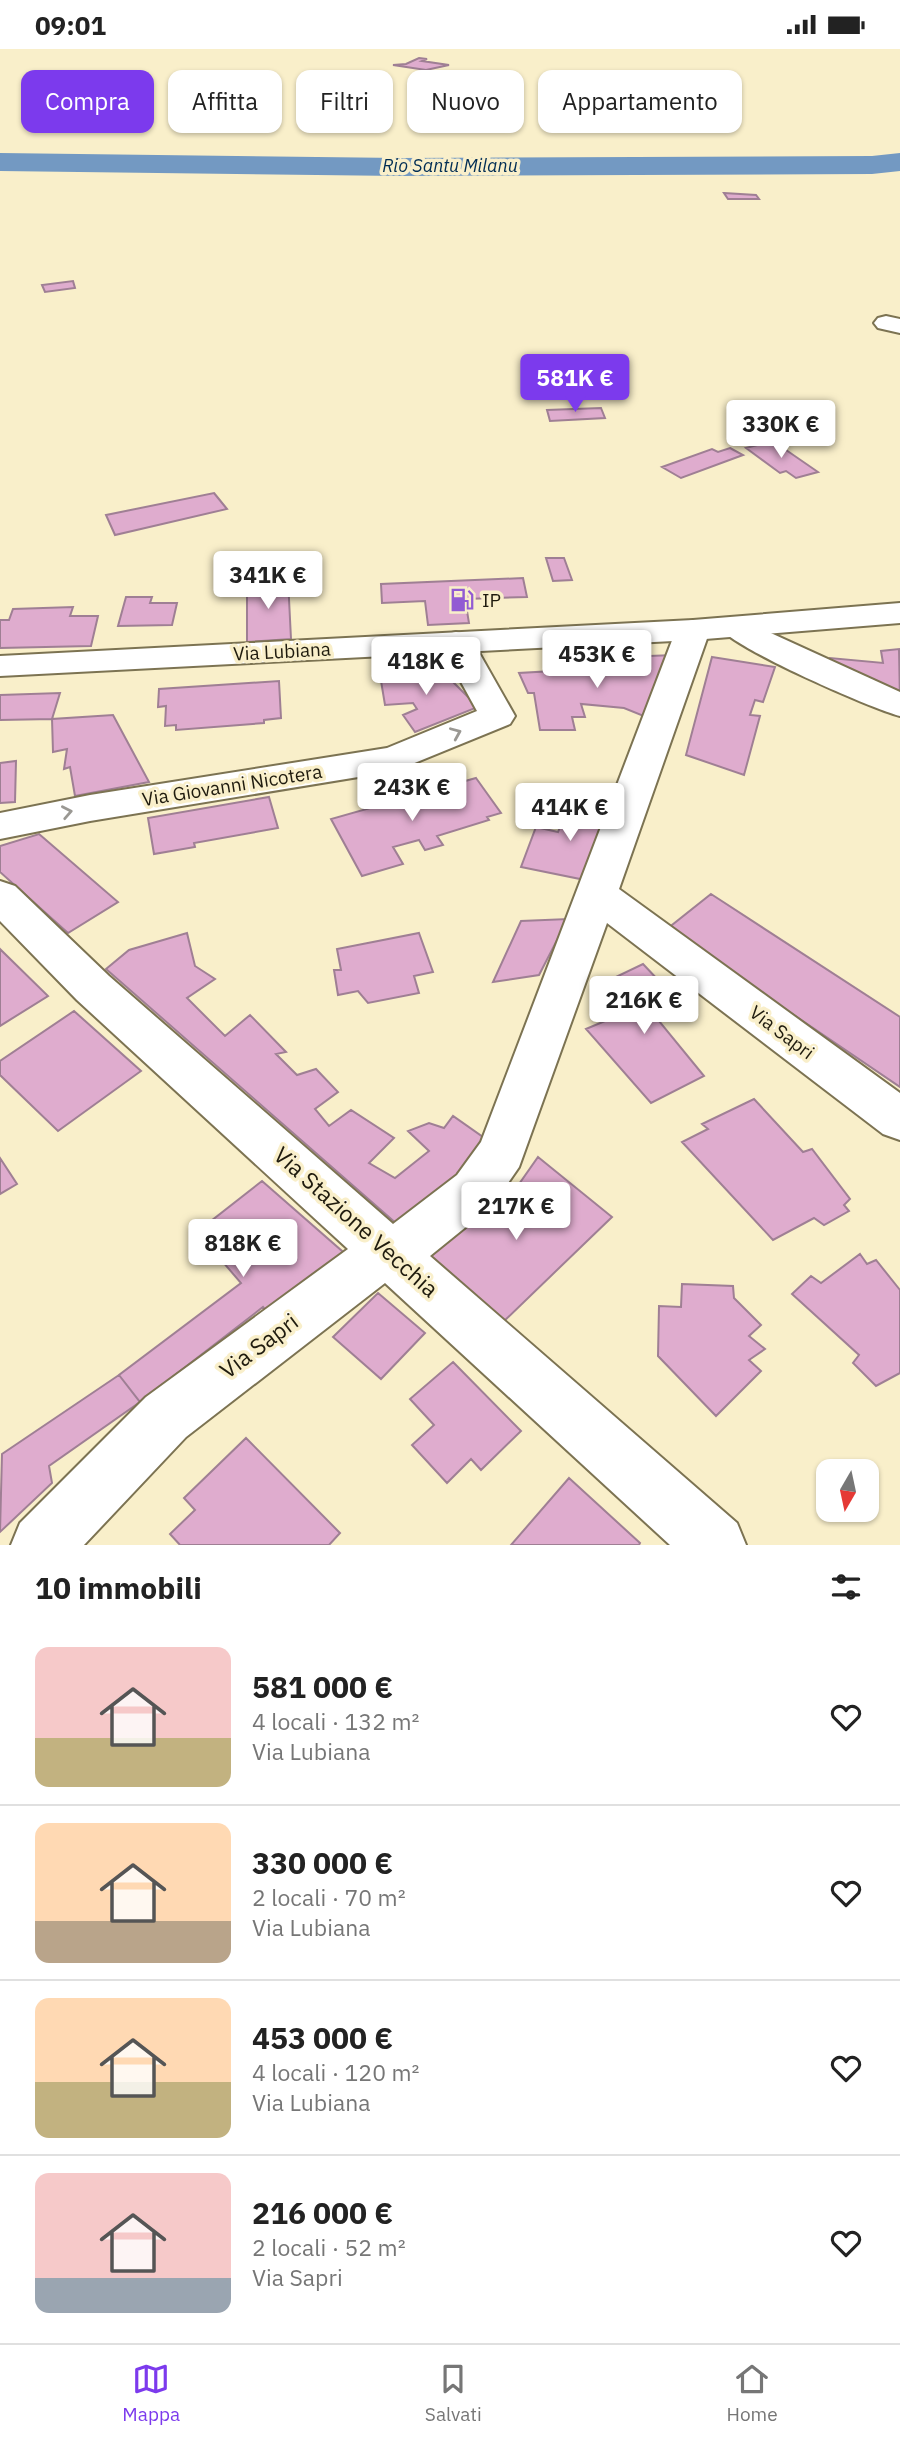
<!DOCTYPE html>
<html lang="it">
<meta charset="utf-8">
<style>
:root{--surface:#fff;--page:#f2f2f2;--text:#222;--muted:#767676;--line:#e0e0e0;--accent:#7c3aed}
body{margin:0;font-family:"IBM Plex Sans",sans-serif;background:var(--page);color:var(--text);height:100vh;display:flex;flex-direction:column;font-size:26px;white-space:nowrap}
*{box-sizing:border-box;margin:0}
p{font-size:23px;color:var(--muted)}
.icon{flex:none;width:38px;height:38px;fill:none;stroke:currentColor;stroke-width:2;stroke-linecap:round;stroke-linejoin:round}
.map{position:relative;height:1496px;overflow:hidden}
.drawer{display:flex;flex-direction:column;background:var(--surface);flex:1}
.drawer>*{flex:none}
.top-card{position:absolute;left:21px;top:21px;width:859px;height:63px;display:flex;gap:14px}
.needle{width:46px;rotate:189deg}
.controls{position:absolute;left:816px;top:1410px;display:grid;gap:14px}
.controls a{display:grid;place-items:center;width:63px;height:63px;border-radius:14px;background:var(--surface);box-shadow:0 2px 5px #0004;font-size:35px}
.price{position:absolute;translate:-50% -60px;padding:0 16px;border-radius:7px;background:#fff;color:#222;font-size:23px;line-height:46px;filter:drop-shadow(0 2px 4px #0008)}
.price::after{content:'';position:absolute;left:50%;top:42px;width:21px;height:16px;margin-left:-10px;background:inherit;clip-path:polygon(0 0,100% 0,50% 100%)}
.price.current{background:var(--accent);color:#fff}
ul{padding:0;list-style:none}
li{display:flex;align-items:center;gap:21px;height:175px;padding:0 35px}
li+li{border-top:2px solid var(--line)}
li span{display:grid;place-items:center;flex:none;width:196px;height:140px;border-radius:14px;color:#555}
li>.icon{margin-inline-start:auto}
span .icon{width:84px;height:84px;fill:#fffc;stroke-width:1}
li b{font-size:30px}
h2{display:flex;justify-content:space-between;align-items:center;height:84px;padding:0 35px;font-size:30px}
.tag{padding:0 24px;border-radius:14px;background:var(--surface);box-shadow:0 2px 5px #0004;font-size:24px;line-height:63px}
.tag.current{background:var(--accent);color:#fff}
.status{display:flex;justify-content:space-between;align-items:center;height:49px;padding:0 35px;background:var(--surface);direction:ltr}
.status svg{height:19px;fill:currentColor}
.tab-bar{display:flex;justify-content:space-around;align-items:center;height:98px;border-top:2px solid var(--line);background:var(--surface);font-size:19px;color:var(--muted)}
.tab-bar a{display:grid;justify-items:center;gap:4px}
.tab-bar .current{color:var(--accent)}
.map>svg:first-child{display:block}
.lines{fill:none;stroke-linecap:round;stroke-linejoin:round}
.river{fill:#7399c2;fill-rule:evenodd}
.building{fill:#dfacce;stroke:#9f7f94;stroke-width:2}
.minor-casing{stroke:#7c7352;stroke-width:4}
.tertiary-casing{stroke:#7c7352;stroke-width:4}
.minor{fill:#fff;fill-rule:evenodd}
.tertiary{fill:#fff;fill-rule:evenodd}
.oneway{stroke:#9a9893}
.labels{text-anchor:middle;stroke-width:7;stroke-linejoin:round;paint-order:stroke}
.far-water-label{font-size:18px;font-style:italic;fill:#012d54;stroke:#f9efca}
.poi-label{font-size:19px;fill:#1f1b0e;stroke:#f9efca;text-anchor:start}
.street-label{font-size:19px;fill:#1f1b0e;stroke:#f9efca}
.near-street-label{font-size:23px;fill:#1f1b0e;stroke:#f9efca}
</style>
<div class="status"><b>09:01</b><svg viewBox="0 0 49 12"><path d="M0 12V9h3v3zM5 12V6h3v6zM10 12V3h3v9zM15 12V0h3v12zM26 1h20v11H26zM47 4h2v5h-2z"/></svg></div>
<div class="map">
<svg width="900" height="1496" viewBox="0 0 900 1496">
<rect width="100%" height="100%" fill="#f9efca"/>
<g class="lines">
<path class="river" d="M 0,104 L 400,109 L 872,107 L 900,104 L 900,122 L 872,125 L 400,127 L 0,122 Z"/>
</g>
<path class="building" d="M 419,9 L 427,10 L 422,12 L 449,16 L 426,21 L 393,16 L 406,15 Z
M 724,144 L 756,146 L 759,150 L 728,150 Z
M 73,232 L 75,239 L 45,243 L 42,236 Z
M 601,359 L 605,369 L 550,372 L 547,361 Z
M 773,392 L 818,423 L 796,429 L 786,422 L 780,424 L 746,399 Z
M 730,399 L 743,406 L 681,429 L 662,418 L 712,400 L 718,403 Z
M 214,444 L 227,460 L 115,486 L 106,466 Z
M 546,509 L 564,509 L 572,531 L 553,532 Z
M 523,529 L 527,548 L 465,550 L 469,574 L 428,576 L 425,552 L 382,554 L 381,535 Z
M 288,530 L 291,590 L 247,593 L 247,532 Z
M 126,548 L 152,548 L 150,554 L 177,554 L 172,576 L 118,577 Z
M 73,558 L 70,567 L 98,567 L 91,597 L 0,599 L 0,571 L 9,571 L 13,560 Z
M 899,600 L 900,654 L 827,619 L 830,609 L 883,614 L 881,602 Z
M 674,606 L 651,670 L 624,659 L 581,655 L 585,668 L 572,668 L 575,681 L 540,681 L 534,644 L 528,644 L 519,624 L 624,618 L 623,608 Z
M 712,608 L 775,618 L 763,653 L 755,651 L 750,666 L 760,667 L 744,726 L 686,706 Z
M 441,621 L 478,658 L 415,683 L 403,666 L 417,660 L 413,654 L 385,656 L 380,626 Z
M 279,632 L 281,669 L 264,671 L 264,674 L 176,681 L 176,676 L 165,677 L 166,657 L 158,658 L 159,640 Z
M 60,644 L 52,670 L 0,671 L 0,646 Z
M 113,666 L 149,733 L 75,747 L 70,718 L 64,720 L 67,700 L 53,703 L 52,670 Z
M 16,712 L 15,753 L 0,754 L 0,714 Z
M 476,729 L 501,764 L 487,768 L 489,771 L 437,787 L 443,796 L 425,801 L 419,791 L 393,798 L 403,815 L 362,827 L 331,770 Z
M 269,748 L 278,779 L 194,794 L 195,798 L 154,805 L 148,769 Z
M 570,753 L 613,761 L 590,832 L 521,818 L 536,778 L 558,783 Z
M 39,785 L 118,853 L 68,884 L 0,823 L 0,797 Z
M 711,845 L 900,968 L 900,1038 L 667,880 Z
M 568,870 L 539,926 L 493,933 L 521,872 Z
M 187,884 L 195,917 L 215,930 L 187,949 L 225,987 L 250,966 L 286,1003 L 276,1005 L 297,1026 L 316,1020 L 338,1043 L 315,1060 L 329,1077 L 351,1061 L 394,1089 L 369,1114 L 395,1129 L 429,1102 L 408,1082 L 429,1074 L 444,1079 L 453,1067 L 490,1093 L 406,1183 L 106,920 L 129,901 Z
M 419,884 L 433,923 L 414,927 L 419,944 L 368,954 L 358,942 L 338,946 L 334,921 L 341,921 L 337,900 Z
M 0,900 L 48,947 L 0,977 Z
M 643,915 L 676,950 L 650,961 L 704,1027 L 651,1054 L 586,980 L 624,964 L 599,936 Z
M 74,962 L 141,1022 L 58,1082 L 0,1026 L 0,1012 Z
M 754,1050 L 803,1103 L 812,1100 L 850,1150 L 844,1156 L 849,1162 L 824,1176 L 814,1169 L 773,1191 L 682,1093 L 708,1080 L 702,1075 Z
M 538,1108 L 612,1168 L 500,1276 L 414,1200 L 460,1164 L 491,1175 Z
M 0,1109 L 17,1135 L 0,1145 Z
M 262,1132 L 350,1209 L 267,1263 L 263,1258 L 140,1353 L 119,1326 L 241,1234 L 197,1183 Z
M 860,1205 L 867,1215 L 876,1211 L 900,1241 L 900,1324 L 876,1337 L 853,1314 L 859,1306 L 792,1245 L 811,1227 L 821,1234 Z
M 682,1235 L 733,1237 L 734,1249 L 761,1276 L 749,1287 L 765,1300 L 749,1311 L 761,1322 L 716,1367 L 658,1307 L 659,1257 L 681,1258 Z
M 378,1244 L 425,1284 L 381,1330 L 333,1288 Z
M 453,1313 L 521,1382 L 481,1421 L 471,1410 L 447,1434 L 412,1396 L 434,1376 L 410,1350 Z
M 119,1326 L 140,1353 L 49,1417 L 52,1434 L 0,1483 L 2,1405 Z
M 246,1389 L 340,1484 L 329,1496 L 180,1496 L 170,1485 L 195,1461 L 184,1449 Z
M 569,1429 L 640,1494 L 639,1496 L 511,1496 Z"/>
<g class="lines">
<g class="minor-casing">
<path id="minor" d="M 886,267 L 900,270 L 900,284 L 878,279 L 874,274 L 878,269 Z
M 736,568 L 900,643 L 900,667 C 870,659 735,600 719,578 L 724,571 Z
M 693,571 L 705,574 L 710,581 L 619,840 L 900,1044 L 900,1091 L 883,1085 L 607,874 L 519,1118 L 493,1156 L 430,1207 L 737,1474 L 746,1496 L 670,1496 L 385,1234 L 186,1388 L 84,1496 L 11,1496 L 20,1474 L 146,1348 L 348,1200 L 77,951 L 0,872 L 0,832 L 15,837 L 109,927 L 393,1175 L 457,1126 L 481,1093 L 676,581 L 681,574 Z
M 456,583 L 468,586 L 473,593 L 515,667 L 510,675 L 395,722 L 90,772 L 0,790 L 0,764 L 90,746 L 387,699 L 477,662 L 439,593 L 444,586 Z"/>
</g>
<g class="tertiary-casing">
<path id="tertiary" d="M 900,554 L 900,574 L 693,591 L 0,627 L 0,607 L 693,571 Z"/>
</g>
<use href="#minor" class="minor"/>
<use href="#tertiary" class="tertiary"/>
</g>
<defs><path id="oneway-chevron" d="M-2-3.5L2.5 0L-2 3.5" fill="none" stroke-width="1.6" stroke-linecap="round" stroke-linejoin="round" transform="scale(1.75)"/></defs>
<g class="oneway">
<use href="#oneway-chevron" transform="translate(456 684) rotate(-23)"/>
<use href="#oneway-chevron" transform="translate(67 763) rotate(-11)"/>
</g>
<defs>
<g id="fuel-bare" transform="scale(1.89)"><path d="M-5.5-6h7V0h2V4h1.3V-2.5L3-4.5l.8-.8L6-3V5H2.5V1h-1V6h-7ZM-4.2-4.7v3.2H.2V-4.7Z" fill="#925bd3" stroke="#f9efca" stroke-width="2.5" paint-order="stroke"/></g>
</defs>
<g fill-rule="evenodd">
<use href="#fuel-bare" x="462" y="551"/>
</g>
<g class="labels">
<g class="far-water-label">
<text x="450" y="123">Rio Santu Milanu</text>
</g>
<g class="poi-label">
<text x="482" y="558">IP</text>
</g>
<g class="street-label">
<text transform="translate(282 602) rotate(-3)" y="7">Via Lubiana</text>
<text transform="translate(232 736) rotate(-9)" y="7">Via Giovanni Nicotera</text>
<text transform="translate(782 983) rotate(37)" y="7">Via Sapri</text>
</g>
<g class="near-street-label">
<text transform="translate(356 1173) rotate(42)" y="8">Via Stazione Vecchia</text>
<text transform="translate(259 1297) rotate(-37)" y="8">Via Sapri</text>
</g>
</g>
</svg>
<div class="controls">
<a><svg class="needle" viewBox="-14 -14 28 28"><path d="M0-13l5 13h-10z" fill="#e53935"/><path d="M0 13l5-13h-10z" fill="#767676"/></svg></a>
</div>
<b class="price current" style="left:575px;top:365px">581K €</b>
<b class="price" style="left:781px;top:411px">330K €</b>
<b class="price" style="left:268px;top:562px">341K €</b>
<b class="price" style="left:597px;top:641px">453K €</b>
<b class="price" style="left:426px;top:648px">418K €</b>
<b class="price" style="left:412px;top:774px">243K €</b>
<b class="price" style="left:570px;top:794px">414K €</b>
<b class="price" style="left:644px;top:987px">216K €</b>
<b class="price" style="left:516px;top:1193px">217K €</b>
<b class="price" style="left:243px;top:1230px">818K €</b>
<div class="top-card">
<a class="tag current">Compra</a>
<a class="tag">Affitta</a>
<a class="tag">Filtri</a>
<a class="tag">Nuovo</a>
<a class="tag">Appartamento</a>
</div>
</div>
<section class="drawer">
<h2>10 immobili<svg class="icon" aria-label="filters" viewBox="0 0 24 24"><path d="M4 7h16M4 17h16"/><circle cx="9" cy="7" r="2"/><circle cx="15" cy="17" r="2"/></svg></h2>
<ul>
<li><span style="background:linear-gradient(#f6c9c9 65%,#c2b280 0)"><svg class="icon" aria-label="home" viewBox="0 0 24 24"><path d="M3 11l9-7 9 7M6 9v11h12V9"/></svg></span><div><b>581 000 €</b><p>4 locali · 132 m²</p><p>Via Lubiana</p></div><svg class="icon" aria-label="heart" viewBox="0 0 24 24"><path d="M12 20l-8-8c-3-5 5-10 8-4 3-6 11-1 8 4z"/></svg></li>
<li><span style="background:linear-gradient(#ffd9b3 70%,#b9a48a 0)"><svg class="icon" aria-label="home" viewBox="0 0 24 24"><path d="M3 11l9-7 9 7M6 9v11h12V9"/></svg></span><div><b>330 000 €</b><p>2 locali · 70 m²</p><p>Via Lubiana</p></div><svg class="icon" aria-label="heart" viewBox="0 0 24 24"><path d="M12 20l-8-8c-3-5 5-10 8-4 3-6 11-1 8 4z"/></svg></li>
<li><span style="background:linear-gradient(#ffd9b3 60%,#c2b280 0)"><svg class="icon" aria-label="home" viewBox="0 0 24 24"><path d="M3 11l9-7 9 7M6 9v11h12V9"/></svg></span><div><b>453 000 €</b><p>4 locali · 120 m²</p><p>Via Lubiana</p></div><svg class="icon" aria-label="heart" viewBox="0 0 24 24"><path d="M12 20l-8-8c-3-5 5-10 8-4 3-6 11-1 8 4z"/></svg></li>
<li><span style="background:linear-gradient(#f6c9c9 75%,#9aa5b1 0)"><svg class="icon" aria-label="home" viewBox="0 0 24 24"><path d="M3 11l9-7 9 7M6 9v11h12V9"/></svg></span><div><b>216 000 €</b><p>2 locali · 52 m²</p><p>Via Sapri</p></div><svg class="icon" aria-label="heart" viewBox="0 0 24 24"><path d="M12 20l-8-8c-3-5 5-10 8-4 3-6 11-1 8 4z"/></svg></li>
</ul>
</section>
<nav class="tab-bar">
<a class="current"><svg class="icon" aria-label="map" viewBox="0 0 24 24"><path d="M3 6l6-2 6 2 6-2v14l-6 2-6-2-6 2zM9 4v14M15 6v14"/></svg>Mappa</a>
<a><svg class="icon" aria-label="saved" viewBox="0 0 24 24"><path d="M7 4h10v16l-5-4-5 4z"/></svg>Salvati</a>
<a><svg class="icon" aria-label="home" viewBox="0 0 24 24"><path d="M3 11l9-7 9 7M6 9v11h12V9"/></svg>Home</a>
</nav>
